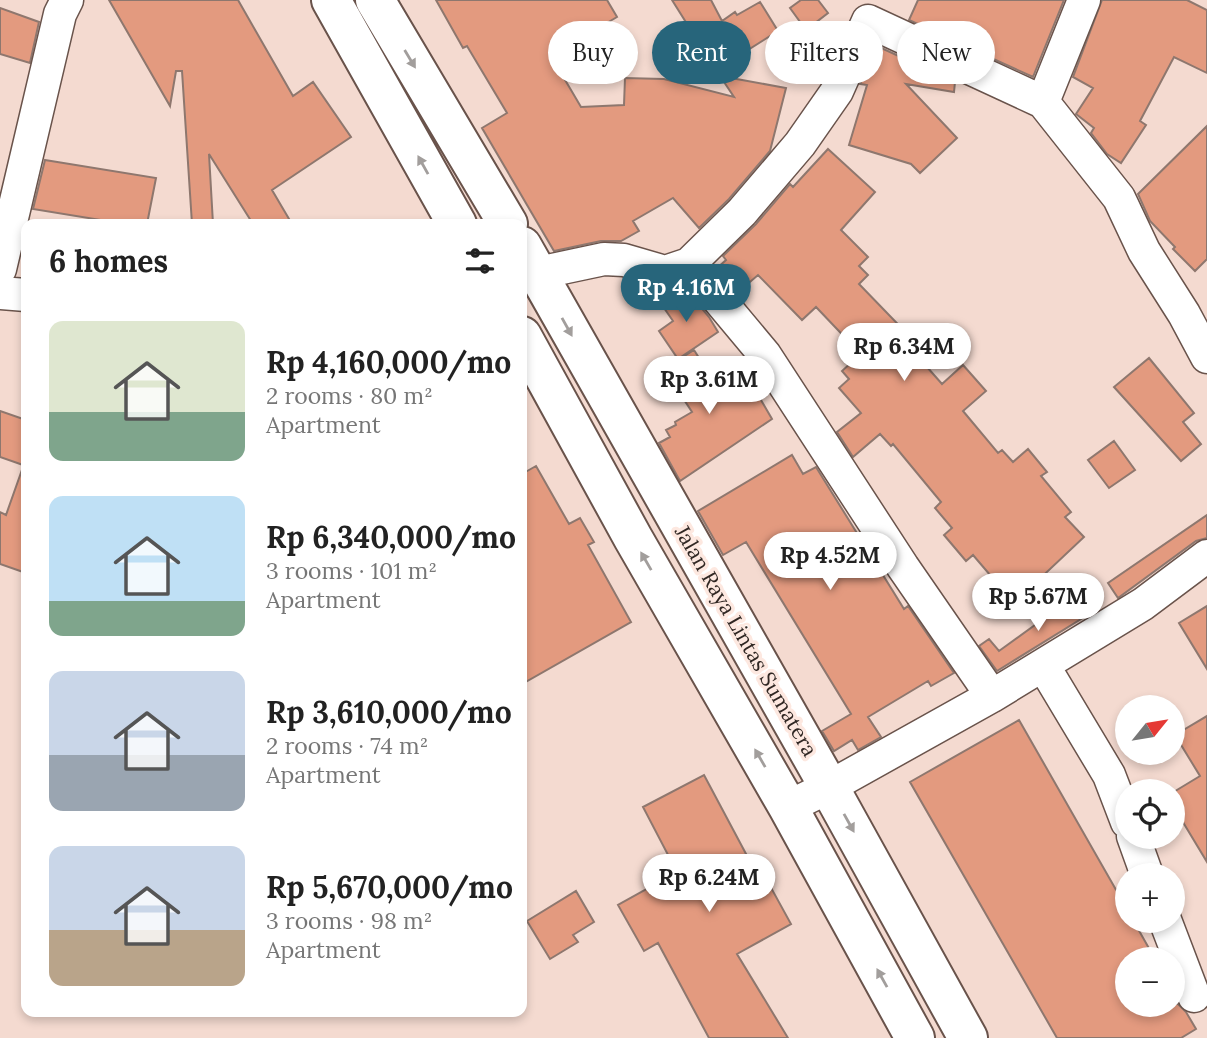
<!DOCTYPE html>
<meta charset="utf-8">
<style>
:root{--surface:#fff;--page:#f6f6f6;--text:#222;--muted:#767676;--accent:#27657b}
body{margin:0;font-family:Lora,serif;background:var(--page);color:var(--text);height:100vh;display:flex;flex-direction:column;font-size:26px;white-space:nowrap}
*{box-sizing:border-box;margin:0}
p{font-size:23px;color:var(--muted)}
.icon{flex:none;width:38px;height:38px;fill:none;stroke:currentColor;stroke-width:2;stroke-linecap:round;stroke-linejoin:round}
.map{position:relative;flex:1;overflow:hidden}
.details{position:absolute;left:21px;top:219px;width:506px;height:798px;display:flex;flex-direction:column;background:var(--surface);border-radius:14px;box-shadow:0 4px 10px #0003}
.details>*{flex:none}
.banner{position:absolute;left:548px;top:21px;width:553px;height:63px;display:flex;gap:14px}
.needle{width:46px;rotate:60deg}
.controls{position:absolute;left:1115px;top:695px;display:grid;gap:14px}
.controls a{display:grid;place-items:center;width:70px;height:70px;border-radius:50%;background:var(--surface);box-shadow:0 4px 10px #0003;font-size:35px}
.price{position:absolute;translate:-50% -60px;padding:0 16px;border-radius:24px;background:#fff;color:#222;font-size:23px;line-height:46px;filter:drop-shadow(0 2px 4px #0008)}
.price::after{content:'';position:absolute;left:50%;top:42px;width:21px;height:16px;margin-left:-10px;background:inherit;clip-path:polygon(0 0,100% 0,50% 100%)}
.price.current{background:var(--accent);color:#fff}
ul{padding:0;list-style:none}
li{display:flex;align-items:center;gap:21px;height:175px;padding:0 28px}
li span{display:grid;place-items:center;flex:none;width:196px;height:140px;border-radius:14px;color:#555}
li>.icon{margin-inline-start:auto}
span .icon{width:84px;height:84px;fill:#fffc;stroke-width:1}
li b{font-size:30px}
h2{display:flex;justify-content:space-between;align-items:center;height:84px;padding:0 28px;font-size:30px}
.pill{padding:0 24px;border-radius:32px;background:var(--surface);box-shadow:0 4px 10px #0003;font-size:24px;line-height:63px}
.pill.current{background:var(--accent);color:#fff}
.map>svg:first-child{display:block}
.building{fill:#e39a7f;stroke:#8e776e;stroke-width:2}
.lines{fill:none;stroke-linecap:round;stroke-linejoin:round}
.minor-casing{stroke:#69534b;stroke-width:35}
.highway-casing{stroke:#69534b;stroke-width:42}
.minor{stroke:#fff;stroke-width:32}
.highway{stroke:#fff;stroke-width:38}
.oneway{fill:#a29e9c}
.labels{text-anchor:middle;stroke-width:7;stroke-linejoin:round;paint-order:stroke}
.street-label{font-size:21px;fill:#302723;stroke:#fde8e0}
</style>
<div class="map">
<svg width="1207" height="1038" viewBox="0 0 1207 1038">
<rect width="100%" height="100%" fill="#f4dad0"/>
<path class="building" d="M 109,0 L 238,0 L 293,96 L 313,82 L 351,137 L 272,190 L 292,224 L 253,224 L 209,154 L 213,224 L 192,224 L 182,71 L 176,71 L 170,106 Z
M 436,0 L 607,0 L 617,17 L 551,56 L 581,107 L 624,105 L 625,78 L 664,79 L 734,97 L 720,76 L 786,88 L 770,151 L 729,199 L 699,228 L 673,198 L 633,221 L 639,231 L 621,241 L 601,241 L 554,251 L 482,128 L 507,113 L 467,46 L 463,48 Z
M 672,0 L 711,0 L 722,21 L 735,12 L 737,15 L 760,2 L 778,31 L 716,70 Z
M 801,0 L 818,0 L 828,13 L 806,30 L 790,8 Z
M 918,0 L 1064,0 L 1033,77 L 989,57 L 961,40 L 961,44 L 909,20 Z
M 1102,0 L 1187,0 L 1207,10 L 1207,73 L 1174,57 L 1140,121 L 1146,125 L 1121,163 L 1107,154 L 1091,133 L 1094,128 L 1076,114 L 1093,88 L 1073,77 Z
M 0,8 L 39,22 L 30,63 L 0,54 Z
M 877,46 L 955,82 L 954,92 L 906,84 L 957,138 L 920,173 L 911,164 L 849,145 L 867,85 L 860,84 Z
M 1207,126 L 1207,259 L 1195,271 L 1173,249 L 1175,247 L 1150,221 L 1138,194 Z
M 828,149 L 875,192 L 841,230 L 868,257 L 859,266 L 868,275 L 859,284 L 918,345 L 912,350 L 942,384 L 963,365 L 986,391 L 963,411 L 998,453 L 1002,450 L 1013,462 L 1028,449 L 1047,472 L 1041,476 L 1071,512 L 1065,517 L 1084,537 L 1014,603 L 973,555 L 966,561 L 944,535 L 952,528 L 935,508 L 941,502 L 893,444 L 891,446 L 880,434 L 853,457 L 837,432 L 861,413 L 839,388 L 849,379 L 842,371 L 853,361 L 848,356 L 856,349 L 816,307 L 802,320 L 758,275 L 737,293 L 717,268 L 726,260 L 723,256 L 756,224 L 790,184 L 793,187 Z
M 45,160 L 156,178 L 147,224 L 125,224 L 33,209 Z
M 686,289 L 709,317 L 718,332 L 678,359 L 659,331 L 673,321 L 662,305 Z
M 694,350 L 720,391 L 746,374 L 772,419 L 680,481 L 659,443 L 670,437 L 666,430 L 676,425 L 675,422 L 692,412 L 664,369 Z
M 1149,358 L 1194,413 L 1183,422 L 1201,444 L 1181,461 L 1114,387 Z
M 0,411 L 26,420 L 26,466 L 0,457 Z
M 1114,441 L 1135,470 L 1109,488 L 1088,460 Z
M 792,455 L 803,474 L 816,467 L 904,609 L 908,606 L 954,673 L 931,686 L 928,681 L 868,717 L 881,737 L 858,750 L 852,740 L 834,751 L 822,731 L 851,714 L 746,542 L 723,555 L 698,511 Z
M 536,466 L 569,524 L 580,518 L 594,542 L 588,545 L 631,622 L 522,684 L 522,474 Z
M 23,467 L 26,467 L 26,573 L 0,564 L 0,512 L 6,515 Z
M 1207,515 L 1207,538 L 1196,541 L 1118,598 L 1108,583 Z
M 1079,593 L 1094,611 L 997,671 L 979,646 L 989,639 L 999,651 Z
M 1207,606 L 1207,669 L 1179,623 Z
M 1207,716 L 1207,862 L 1172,804 L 1172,793 L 1200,776 L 1175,735 Z
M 1019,720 L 1127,909 L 1127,920 L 1133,920 L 1155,959 L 1127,959 L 1127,1004 L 1178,1004 L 1186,1012 L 1196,1029 L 1181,1038 L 1057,1038 L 910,782 Z
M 704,775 L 753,867 L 758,864 L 791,924 L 737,954 L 788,1038 L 709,1038 L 658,943 L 644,951 L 618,905 L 677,872 L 643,807 Z
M 576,891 L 594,922 L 573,935 L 578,942 L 550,959 L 527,921 Z"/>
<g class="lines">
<g class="minor-casing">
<path id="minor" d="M 1043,102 L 1119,198 L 1144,251 L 1184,314 L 1207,357
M 0,269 L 60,14 L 67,0
M 538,273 L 604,259 L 624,260 L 665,272 L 689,264
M 0,293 L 26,295
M 1043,665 L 1109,775 L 1127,822
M 992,696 L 903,567 L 765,355 L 689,264 L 742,212 L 800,144 L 837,91 L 868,21 L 1043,102 L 1084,0
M 788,807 L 829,787 L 992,696 L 1143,604 L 1207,556
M 1133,836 L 1147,875
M 1165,920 L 1194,996"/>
</g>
<g class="highway-casing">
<path id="highway" d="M 331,0 L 457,224
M 375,0 L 508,224
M 522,246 L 829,787 L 968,1038
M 522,336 L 633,538 L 788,807 L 915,1038"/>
</g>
<use href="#minor" class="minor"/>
<use href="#highway" class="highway"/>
</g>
<defs><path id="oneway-solid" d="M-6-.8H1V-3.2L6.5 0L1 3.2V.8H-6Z" transform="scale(1.75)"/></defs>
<g class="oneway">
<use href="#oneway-solid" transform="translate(410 59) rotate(59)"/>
<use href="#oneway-solid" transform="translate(423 165) rotate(-119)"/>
<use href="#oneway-solid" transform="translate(567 327) rotate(61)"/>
<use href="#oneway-solid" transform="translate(646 561) rotate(-120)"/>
<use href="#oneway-solid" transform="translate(760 758) rotate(-120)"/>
<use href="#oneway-solid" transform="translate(849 823) rotate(61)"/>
<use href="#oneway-solid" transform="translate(882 978) rotate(-119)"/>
</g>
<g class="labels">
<g class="street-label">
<text transform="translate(746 641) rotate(60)" y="7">Jalan Raya Lintas Sumatera</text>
</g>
</g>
</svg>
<div class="controls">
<a><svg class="needle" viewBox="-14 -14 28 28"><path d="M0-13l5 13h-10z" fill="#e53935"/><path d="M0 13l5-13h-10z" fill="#767676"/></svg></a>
<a><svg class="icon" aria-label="locate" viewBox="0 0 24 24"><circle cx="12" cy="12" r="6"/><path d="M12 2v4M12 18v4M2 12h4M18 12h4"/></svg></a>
<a>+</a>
<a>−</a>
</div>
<b class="price current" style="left:686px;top:324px">Rp 4.16M</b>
<b class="price" style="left:904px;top:383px">Rp 6.34M</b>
<b class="price" style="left:709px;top:416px">Rp 3.61M</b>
<b class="price" style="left:830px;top:592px">Rp 4.52M</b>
<b class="price" style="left:1038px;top:633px">Rp 5.67M</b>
<b class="price" style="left:709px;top:914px">Rp 6.24M</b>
<div class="banner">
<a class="pill">Buy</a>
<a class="pill current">Rent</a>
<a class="pill">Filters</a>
<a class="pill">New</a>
</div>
<section class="details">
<h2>6 homes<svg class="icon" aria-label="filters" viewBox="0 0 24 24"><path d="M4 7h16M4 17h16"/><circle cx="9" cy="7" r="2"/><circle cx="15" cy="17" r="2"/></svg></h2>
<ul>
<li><span style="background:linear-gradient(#dfe7d0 65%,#7fa58c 0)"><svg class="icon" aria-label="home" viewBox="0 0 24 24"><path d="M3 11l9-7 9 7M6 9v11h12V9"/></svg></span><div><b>Rp 4,160,000/mo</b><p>2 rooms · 80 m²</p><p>Apartment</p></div></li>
<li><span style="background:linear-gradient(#bfe0f5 75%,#7fa58c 0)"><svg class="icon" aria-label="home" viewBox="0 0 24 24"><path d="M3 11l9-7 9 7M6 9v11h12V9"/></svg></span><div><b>Rp 6,340,000/mo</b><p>3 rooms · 101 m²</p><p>Apartment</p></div></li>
<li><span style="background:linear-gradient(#c9d6e8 60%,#9aa5b1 0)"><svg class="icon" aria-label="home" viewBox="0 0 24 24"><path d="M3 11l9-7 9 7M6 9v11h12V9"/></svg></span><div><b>Rp 3,610,000/mo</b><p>2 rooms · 74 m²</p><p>Apartment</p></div></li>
<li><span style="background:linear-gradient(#c9d6e8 60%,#b9a48a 0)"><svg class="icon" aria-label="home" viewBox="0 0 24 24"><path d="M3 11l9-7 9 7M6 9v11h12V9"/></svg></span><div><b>Rp 5,670,000/mo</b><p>3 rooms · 98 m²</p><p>Apartment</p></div></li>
</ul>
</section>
</div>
